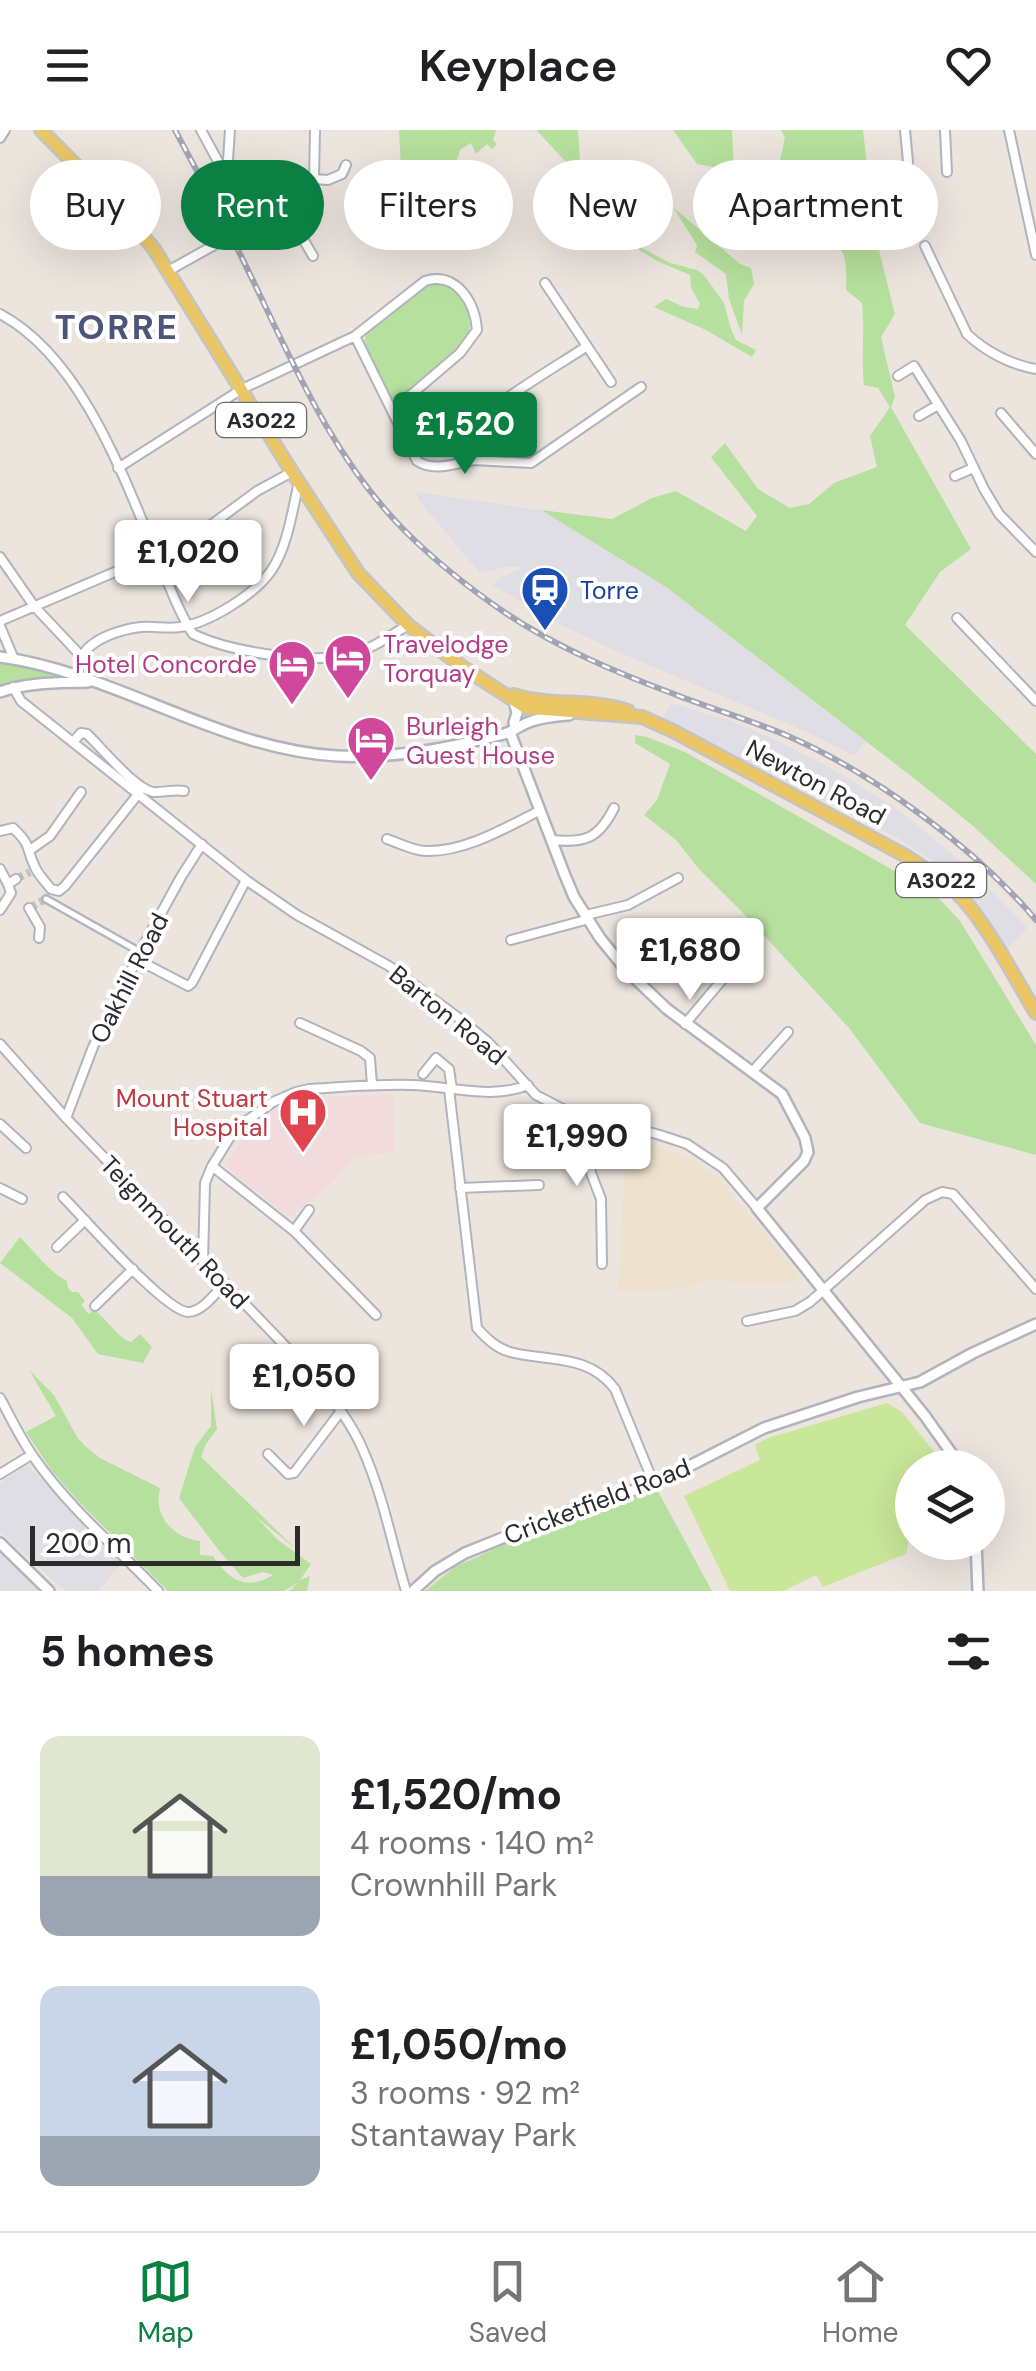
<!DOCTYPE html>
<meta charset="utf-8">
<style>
:root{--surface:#fff;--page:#f2f2f2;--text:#202124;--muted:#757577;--line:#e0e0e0;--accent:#0b8043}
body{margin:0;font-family:"DM Sans",sans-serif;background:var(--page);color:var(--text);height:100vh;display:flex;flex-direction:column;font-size:38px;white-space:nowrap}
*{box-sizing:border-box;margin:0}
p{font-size:32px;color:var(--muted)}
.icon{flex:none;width:55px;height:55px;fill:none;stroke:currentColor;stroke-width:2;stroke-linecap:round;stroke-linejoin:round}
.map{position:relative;height:1461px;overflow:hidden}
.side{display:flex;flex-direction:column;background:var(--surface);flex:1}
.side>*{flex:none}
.hud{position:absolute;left:30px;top:30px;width:978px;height:90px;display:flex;gap:20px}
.tools{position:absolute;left:895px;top:1320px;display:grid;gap:20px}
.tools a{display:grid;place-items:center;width:110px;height:110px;border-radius:50%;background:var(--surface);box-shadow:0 10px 40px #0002;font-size:50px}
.scale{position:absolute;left:30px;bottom:25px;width:270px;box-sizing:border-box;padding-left:10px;border:5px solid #2b2b2b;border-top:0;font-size:28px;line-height:35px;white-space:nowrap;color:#2b2b2b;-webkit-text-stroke:8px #fff;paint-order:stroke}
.price{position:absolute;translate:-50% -85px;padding:0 22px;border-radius:10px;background:#fff;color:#222;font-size:32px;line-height:65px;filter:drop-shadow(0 2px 5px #0008)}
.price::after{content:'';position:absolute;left:50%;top:60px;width:30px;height:22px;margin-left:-15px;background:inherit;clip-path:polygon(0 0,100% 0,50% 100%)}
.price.selected{background:var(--accent);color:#fff}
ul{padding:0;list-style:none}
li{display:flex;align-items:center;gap:30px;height:250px;padding:0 40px}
li span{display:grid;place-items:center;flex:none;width:280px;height:200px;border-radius:20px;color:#555}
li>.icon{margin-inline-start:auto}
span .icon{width:120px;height:120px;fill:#fffc;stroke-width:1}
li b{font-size:42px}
h2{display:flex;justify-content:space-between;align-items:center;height:120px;padding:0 40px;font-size:42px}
.tag{padding:0 35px;border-radius:45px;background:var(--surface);box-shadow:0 10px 40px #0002;font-size:35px;line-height:90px}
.tag.selected{background:var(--accent);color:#fff}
header{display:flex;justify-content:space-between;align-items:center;height:130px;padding:0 40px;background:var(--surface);font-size:45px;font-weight:600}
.tab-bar{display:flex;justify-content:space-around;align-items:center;height:140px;border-top:2px solid var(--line);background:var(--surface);font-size:28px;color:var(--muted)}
.tab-bar a{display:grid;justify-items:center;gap:5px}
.tab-bar .selected{color:var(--accent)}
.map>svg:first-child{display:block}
.industrial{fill:#e0dee5}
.education{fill:#ede2ce}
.medical{fill:#f2dbdd}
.green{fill:#b6e09d}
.pitch{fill:#c8e799}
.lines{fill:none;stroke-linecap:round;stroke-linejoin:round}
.minor-tunnel{stroke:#c5c0ba;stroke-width:8;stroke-dasharray:8 4;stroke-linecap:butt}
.pedestrian-casing{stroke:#b1b4be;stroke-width:10}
.minor-casing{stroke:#b1b4be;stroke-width:12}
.tertiary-casing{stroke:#b1b4be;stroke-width:14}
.primary-casing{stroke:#c4c4c4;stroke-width:16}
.pedestrian{stroke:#fff;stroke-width:5}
.minor{stroke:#fff;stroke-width:8}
.tertiary{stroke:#fff;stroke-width:9}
.primary{stroke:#eac764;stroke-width:11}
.rail-casing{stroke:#a0a4b4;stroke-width:6}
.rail{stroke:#fff;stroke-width:2.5;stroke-dasharray:8;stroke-linecap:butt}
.labels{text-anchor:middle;stroke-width:8;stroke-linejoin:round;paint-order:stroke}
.shield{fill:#fff;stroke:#6b6b6b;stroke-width:2.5}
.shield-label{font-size:22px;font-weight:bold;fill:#2b2b2b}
.transit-label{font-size:25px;fill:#164399;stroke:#fff;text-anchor:start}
.hotel-label{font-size:25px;fill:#b23c85;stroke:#fff;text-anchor:start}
.street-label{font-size:25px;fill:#2b2b2b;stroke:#fff}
.health-label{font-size:25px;fill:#be3a42;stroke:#fff;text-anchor:end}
.district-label{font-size:35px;font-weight:bold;letter-spacing:2.5px;fill:#4d567a;stroke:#fff}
</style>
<header><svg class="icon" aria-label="menu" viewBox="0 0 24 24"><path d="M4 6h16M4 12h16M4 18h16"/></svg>Keyplace<svg class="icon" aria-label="heart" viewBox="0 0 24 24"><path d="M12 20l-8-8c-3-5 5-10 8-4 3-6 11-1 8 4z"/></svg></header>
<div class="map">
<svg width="1036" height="1461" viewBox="0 0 1036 1461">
<rect width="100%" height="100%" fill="#ece5de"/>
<path class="industrial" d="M 416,362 L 541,380 L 666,457 L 866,612 L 854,626 L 807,602 L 613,520 L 549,489 L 493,455 L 501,447 L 522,438 L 508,436 L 480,443 L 419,371 Z
M 671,573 L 731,591 L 776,610 L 833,639 L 896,678 L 933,708 L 980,748 L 1027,798 L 1007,819 L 964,756 L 937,734 L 899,709 L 663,589 Z
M 27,1335 L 125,1429 L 98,1461 L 65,1461 L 0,1402 L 0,1353 Z
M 0,1420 L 30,1449 L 42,1461 L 0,1461 Z"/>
<path class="education" d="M 626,1007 L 677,1023 L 707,1039 L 720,1050 L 801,1148 L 784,1153 L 757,1154 L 709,1150 L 673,1160 L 618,1162 Z"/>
<path class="medical" d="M 394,965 L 395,1022 L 353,1028 L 333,1052 L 290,1088 L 224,1035 L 253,997 L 276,980 L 317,966 Z"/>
<path class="green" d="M 399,0 L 496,0 L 493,10 L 497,14 L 492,19 L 487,14 L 476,24 L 471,13 L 460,20 C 456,46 426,48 404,43 L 401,38 Z
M 536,0 L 578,0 L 581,48 L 538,2 Z
M 673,0 L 732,0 L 734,41 L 697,34 Z
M 781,0 L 863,0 L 874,100 L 895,184 L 881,207 L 895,267 L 891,277 L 971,419 L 940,442 L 905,495 L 1036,624 L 1036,754 L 973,696 L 920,653 L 666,457 L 541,380 L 612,389 L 652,368 L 676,361 L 746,401 L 757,386 L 711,327 L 725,313 L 758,359 L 790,378 L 809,374 L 834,353 L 877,337 L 870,306 L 890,277 L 878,258 L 864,255 C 861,227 865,201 862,173 L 846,160 C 848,110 838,113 798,89 L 791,56 L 777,43 L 785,8 Z
M 467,32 L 475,33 L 480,52 L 475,54 L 476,58 L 455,56 L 442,61 L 412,67 L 401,80 L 397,81 L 405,61 C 437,47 440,66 467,32 Z
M 581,62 L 619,99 L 644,119 L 670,133 L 697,140 L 704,145 L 724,173 L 731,199 L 736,210 L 756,220 L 752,227 L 706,200 L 654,177 L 666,169 L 684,177 L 698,179 L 700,174 L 691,158 L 690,145 L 657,131 L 636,118 L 617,102 L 579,64 Z
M 673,77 L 740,134 L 751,138 L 754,154 L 744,171 L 742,205 L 729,169 L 726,144 L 695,122 L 697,115 Z
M 436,152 C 459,156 477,186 467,209 L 400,268 L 397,270 L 391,268 L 364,212 L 366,205 L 426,155 Z
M 0,527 L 96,552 L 0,562 Z
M 635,605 L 647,607 L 685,622 L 935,764 L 960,791 L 1036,915 L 1036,1025 L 920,993 L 849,898 L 748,788 L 698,738 L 676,710 L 644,685 L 657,670 L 670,634 L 635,613 Z
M 20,1107 C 36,1123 49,1142 67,1151 L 68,1158 L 72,1162 L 78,1162 L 85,1171 L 81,1175 L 89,1184 L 94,1180 C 106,1188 118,1208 131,1212 L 140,1204 L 152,1217 L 143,1233 L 98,1224 L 72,1188 L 0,1133 Z
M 29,1240 L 54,1265 L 77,1307 L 84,1315 L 100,1328 L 158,1357 L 160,1359 C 153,1386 173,1408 200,1411 L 200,1425 L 213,1426 C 229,1451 247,1461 273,1445 L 263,1442 L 243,1448 L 220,1422 L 179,1368 L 195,1317 L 211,1296 L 211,1258 L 217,1299 L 206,1314 L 201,1327 L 296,1419 L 255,1386 L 278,1410 L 311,1434 L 300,1450 L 310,1446 L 307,1461 L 290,1461 L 297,1453 L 284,1461 L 168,1461 L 80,1373 L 52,1341 L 26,1302 L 56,1286 Z
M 654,1354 L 712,1461 L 425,1461 L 455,1437 L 569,1385 Z"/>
<path class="pitch" d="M 887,1273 L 903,1283 L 945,1336 L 943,1337 L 912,1338 L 912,1394 L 906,1424 L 823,1457 L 816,1445 L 783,1461 L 730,1461 L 684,1366 L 760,1330 L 755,1315 L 768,1308 Z"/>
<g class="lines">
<path class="minor-tunnel" d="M 16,749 L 30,742
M 29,778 L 46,769"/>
<g class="pedestrian-casing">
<path id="pedestrian" d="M 46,769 L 140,822"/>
</g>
<g class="minor-casing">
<path id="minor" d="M 905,0 L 908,32
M 945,0 L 947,42
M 1009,0 L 1036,125
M 0,8 L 5,0
M 227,45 L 230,0
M 314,49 L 328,50 L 342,44 L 346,35
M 292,90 L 313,126
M 252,94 L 292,90 L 306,68 L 314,49 L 315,0
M 925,116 L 967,204 C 985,221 1011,235 1036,239
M 168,141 L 252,94 L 201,0
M 545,153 L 611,252
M 0,184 C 85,229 127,357 163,441 C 172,462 180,485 193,504 C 230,522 313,535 353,524 C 373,518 390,506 408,495
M 355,206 L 392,281
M 587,216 C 564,232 482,279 473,299 C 468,309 472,320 474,330 L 531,333 L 641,257
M 898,246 L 914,236 L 961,311 L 984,359 L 999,384 L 1036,422
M 1001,283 L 1036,324
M 919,286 L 938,275
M 118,338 L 242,259 L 355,206 L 425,151 C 456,141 475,172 477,200 L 460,223 L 392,281 L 417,331 C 434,342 454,334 474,330
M 955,346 L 973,338
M 0,427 L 34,476 L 81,526
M 957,488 L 1036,571
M 0,491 L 192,409 L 257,361 L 292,342
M 0,496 L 14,529
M 77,552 C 78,545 78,535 81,529 C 88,509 122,499 141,497 C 154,496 167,499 180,497 C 209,493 254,465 271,441 C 288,416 292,381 299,352
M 13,557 L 21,571 L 246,750 L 297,785 L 389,836 L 460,889 L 488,912 L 536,965 L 563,979 L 660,1005 L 687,1014 L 723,1038 L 757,1078
M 73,612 L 81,603 L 87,604 C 101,617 134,658 153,662 C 162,663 173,659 184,661
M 0,701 L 13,698 C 33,717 25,717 35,737 C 38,745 46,752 51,759 L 59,761 L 65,756 L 139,663
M 387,709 C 399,713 414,721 426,721 C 465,722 505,698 539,681
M 551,710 C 584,713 598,710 614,678
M 202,714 L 181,747 L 136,829 L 188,856 L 192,853 L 246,750
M 30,720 L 50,706 L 81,662
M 0,739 L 8,754
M 29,778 L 40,797 L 39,808
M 0,780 L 11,763 L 8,754 L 16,749
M 586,785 L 628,775 L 678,748
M 511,810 L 589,789
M 300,893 L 361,921 L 370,928 L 372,955
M 685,894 L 727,844
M 0,914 L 66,988 L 317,1249 C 334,1271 352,1294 363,1320 C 383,1365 392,1414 406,1461
M 753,941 L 788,902
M 423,944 L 436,928 L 449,939 L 452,959
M 449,959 L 477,1198 C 486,1208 496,1218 510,1222 C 547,1232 588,1223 615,1259 L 654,1354
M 594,987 L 589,1029 L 591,1043 L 601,1069 L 602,1134
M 66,988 L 93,917 L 135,833
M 0,994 L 26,1018
M 212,1036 L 294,1101 L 376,1185
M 0,1058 L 22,1069
M 460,1058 L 539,1055
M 63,1067 C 83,1087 166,1182 188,1182 C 202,1182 215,1164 224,1154
M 294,1101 L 309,1080
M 57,1117 L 85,1090
M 203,1132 L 205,1053 L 212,1036 L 235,999 L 273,972 L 296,962 L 309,959 C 343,957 377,954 412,955 C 450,956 492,970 528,955
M 95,1176 L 133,1139
M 747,1191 L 795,1181 L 810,1172 L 925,1070 L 942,1062 L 953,1064 L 1036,1159
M 0,1268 C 11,1288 21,1310 35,1329 C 70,1379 116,1417 158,1461
M 268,1324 L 288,1344 L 294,1343 L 341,1281
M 0,1344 L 31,1325"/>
</g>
<g class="tertiary-casing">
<path id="tertiary" d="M 0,527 C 117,543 218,619 337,626 C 394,629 449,618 504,604 C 514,601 522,594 532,591 C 544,587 557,586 569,585
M 0,562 C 28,552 59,553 88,552
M 514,571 L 517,583 L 514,593
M 510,602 L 564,743 L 574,767 L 600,808 L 627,841 L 667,879 L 782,964 L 805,1008 L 808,1022 L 804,1031 L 757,1078 L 925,1286 L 962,1338
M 976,1412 L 978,1461
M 0,1413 L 49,1461
M 413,1461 L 435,1441 L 465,1423 L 582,1376 L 654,1354 L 764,1298 L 858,1267 L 920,1252 L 973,1223 L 1036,1194"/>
</g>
<g class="primary-casing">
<path id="primary" d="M 41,0 L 130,90 L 154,119 L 292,342 L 358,443 L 408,495 L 464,538 L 526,578 L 642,587 L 673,601 L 904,725 C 924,738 945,751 962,768 C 989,798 1015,848 1036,883
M 514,565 C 551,577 591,568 628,581"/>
</g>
<use href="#pedestrian" class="pedestrian"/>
<use href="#minor" class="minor"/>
<use href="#tertiary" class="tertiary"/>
<use href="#primary" class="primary"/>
<g class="rail-casing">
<path id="rail" d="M 175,0 C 195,38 216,75 235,114 C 285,213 325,320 404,400 C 434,430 469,458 504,482 C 556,517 615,542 674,564 C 712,579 750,590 788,606 C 875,644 975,718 1036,790"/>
</g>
<use href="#rail" class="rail"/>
</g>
<defs>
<g id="station-pin" transform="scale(2.5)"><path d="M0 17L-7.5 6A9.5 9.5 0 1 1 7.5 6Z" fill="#1a4fb4" stroke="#fff"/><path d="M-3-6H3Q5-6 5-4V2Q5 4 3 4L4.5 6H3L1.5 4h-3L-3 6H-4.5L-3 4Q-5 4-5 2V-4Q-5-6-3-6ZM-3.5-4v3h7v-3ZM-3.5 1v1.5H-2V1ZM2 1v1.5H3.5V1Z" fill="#fff"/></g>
<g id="hotel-pin" transform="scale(2.5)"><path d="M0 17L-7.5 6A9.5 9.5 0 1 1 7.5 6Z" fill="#d1479c" stroke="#fff"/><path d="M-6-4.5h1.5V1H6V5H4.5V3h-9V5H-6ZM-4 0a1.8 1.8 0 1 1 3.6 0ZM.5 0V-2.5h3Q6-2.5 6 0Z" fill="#fff"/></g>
<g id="hospital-pin" transform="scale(2.5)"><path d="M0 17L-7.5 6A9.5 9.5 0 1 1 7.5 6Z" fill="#e0444e" stroke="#fff"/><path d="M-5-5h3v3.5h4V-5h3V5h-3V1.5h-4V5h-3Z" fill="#fff"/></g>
</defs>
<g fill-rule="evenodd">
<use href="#station-pin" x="545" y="460"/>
<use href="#hotel-pin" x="348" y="528"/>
<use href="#hotel-pin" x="292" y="534"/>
<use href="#hotel-pin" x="371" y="610"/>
<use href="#hospital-pin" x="303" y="982"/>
</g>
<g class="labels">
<g class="shield">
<rect x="216" y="273" width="90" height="34" rx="8"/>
<rect x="896" y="733" width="90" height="34" rx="8"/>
</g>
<g class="shield-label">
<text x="261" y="298">A3022</text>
<text x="941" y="758">A3022</text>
</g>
<g class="transit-label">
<text x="580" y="469">Torre</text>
</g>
<g class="hotel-label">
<text x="383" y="523">Travelodge<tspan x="383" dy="29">Torquay</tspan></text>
<text x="257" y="543" text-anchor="end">Hotel Concorde</text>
<text x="406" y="605">Burleigh<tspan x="406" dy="29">Guest House</tspan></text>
</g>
<g class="street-label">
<text transform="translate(816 652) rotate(28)" y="9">Newton Road</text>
<text transform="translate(129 848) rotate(-63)" y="9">Oakhill Road</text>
<text transform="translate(448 885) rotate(39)" y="9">Barton Road</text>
<text transform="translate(175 1102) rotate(46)" y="9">Teignmouth Road</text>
<text transform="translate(597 1371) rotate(-21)" y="9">Cricketfield Road</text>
</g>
<g class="health-label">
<text x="268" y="977">Mount Stuart<tspan x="268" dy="29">Hospital</tspan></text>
</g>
<g class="district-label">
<text x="117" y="209">TORRE</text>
</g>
</g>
</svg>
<div class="tools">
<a><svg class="icon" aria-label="layers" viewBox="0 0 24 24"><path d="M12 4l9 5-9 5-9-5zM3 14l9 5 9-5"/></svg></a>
</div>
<div class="scale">200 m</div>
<b class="price selected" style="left:465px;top:347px">£1,520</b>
<b class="price" style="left:188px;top:475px">£1,020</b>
<b class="price" style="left:690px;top:873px">£1,680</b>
<b class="price" style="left:577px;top:1059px">£1,990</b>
<b class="price" style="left:304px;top:1299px">£1,050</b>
<div class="hud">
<a class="tag">Buy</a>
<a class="tag selected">Rent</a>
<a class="tag">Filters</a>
<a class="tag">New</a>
<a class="tag">Apartment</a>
</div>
</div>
<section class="side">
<h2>5 homes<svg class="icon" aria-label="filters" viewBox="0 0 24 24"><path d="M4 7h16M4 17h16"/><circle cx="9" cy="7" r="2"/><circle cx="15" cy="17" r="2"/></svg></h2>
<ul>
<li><span style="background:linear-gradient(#dfe7d0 70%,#9aa5b1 0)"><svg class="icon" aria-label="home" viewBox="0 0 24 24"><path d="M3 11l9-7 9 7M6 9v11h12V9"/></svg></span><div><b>£1,520/mo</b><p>4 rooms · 140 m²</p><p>Crownhill Park</p></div></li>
<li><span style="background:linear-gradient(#c9d6e8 75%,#9aa5b1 0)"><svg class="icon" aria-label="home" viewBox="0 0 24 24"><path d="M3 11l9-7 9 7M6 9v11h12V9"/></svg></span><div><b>£1,050/mo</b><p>3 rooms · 92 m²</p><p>Stantaway Park</p></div></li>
</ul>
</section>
<nav class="tab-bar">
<a class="selected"><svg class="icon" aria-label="map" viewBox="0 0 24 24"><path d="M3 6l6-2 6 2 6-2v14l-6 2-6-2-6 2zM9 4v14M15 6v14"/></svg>Map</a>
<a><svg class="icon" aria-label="saved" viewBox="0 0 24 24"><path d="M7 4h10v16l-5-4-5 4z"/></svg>Saved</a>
<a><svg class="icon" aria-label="home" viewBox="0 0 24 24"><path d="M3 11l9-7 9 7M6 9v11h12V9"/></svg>Home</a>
</nav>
